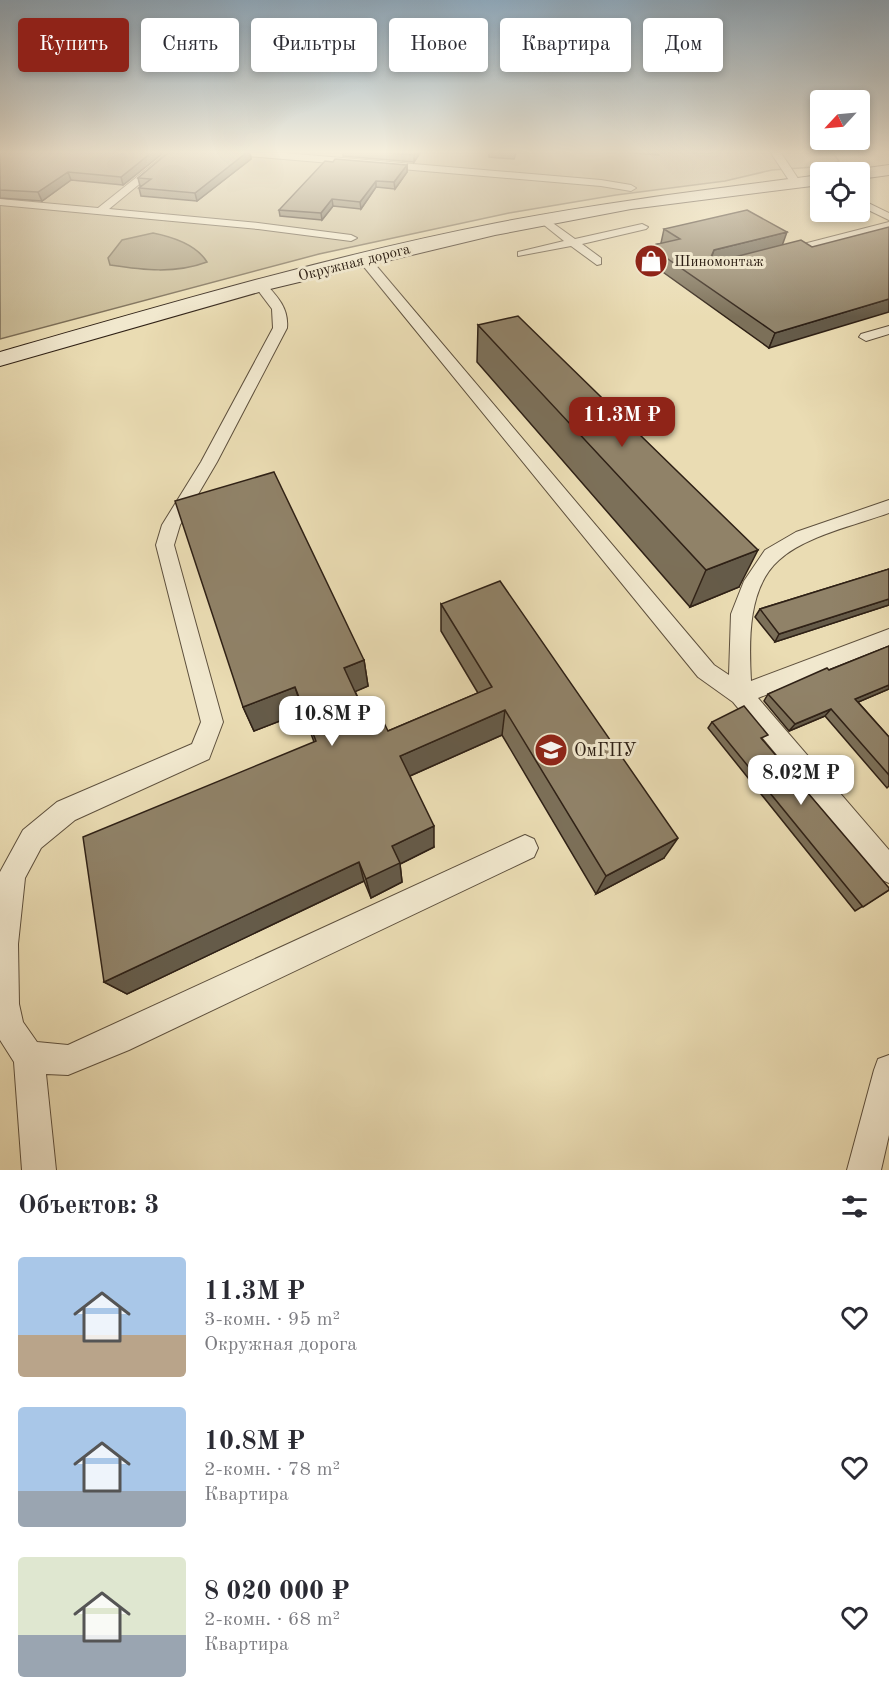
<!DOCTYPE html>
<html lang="ru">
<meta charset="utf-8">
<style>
:root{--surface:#fff;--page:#f7f7f7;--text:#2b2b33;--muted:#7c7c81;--accent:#8f2418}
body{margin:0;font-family:"Old Standard TT",serif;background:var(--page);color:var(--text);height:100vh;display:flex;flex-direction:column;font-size:22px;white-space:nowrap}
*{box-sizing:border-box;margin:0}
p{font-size:20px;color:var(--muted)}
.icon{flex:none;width:33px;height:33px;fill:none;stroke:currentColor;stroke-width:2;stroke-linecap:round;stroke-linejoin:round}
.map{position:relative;height:1170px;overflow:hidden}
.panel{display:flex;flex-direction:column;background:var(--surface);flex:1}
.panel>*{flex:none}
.banner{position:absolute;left:18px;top:18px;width:854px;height:54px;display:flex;gap:12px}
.needle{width:39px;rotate:244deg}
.tools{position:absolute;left:810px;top:90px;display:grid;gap:12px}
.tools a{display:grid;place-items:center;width:60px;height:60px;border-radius:6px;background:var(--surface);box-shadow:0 3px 9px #0003;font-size:30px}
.price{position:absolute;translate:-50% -51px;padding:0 14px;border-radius:12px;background:#fff;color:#222;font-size:20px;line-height:39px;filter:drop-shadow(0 2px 3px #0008)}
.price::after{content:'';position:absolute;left:50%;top:36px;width:18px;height:14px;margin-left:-9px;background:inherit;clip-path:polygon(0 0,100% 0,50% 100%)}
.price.current{background:var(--accent);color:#fff}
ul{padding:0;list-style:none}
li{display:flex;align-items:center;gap:18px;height:150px;padding:0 18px}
li span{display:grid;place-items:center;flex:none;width:168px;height:120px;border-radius:6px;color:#555}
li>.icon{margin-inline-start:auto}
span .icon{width:72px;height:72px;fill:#fffc;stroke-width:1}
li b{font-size:26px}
h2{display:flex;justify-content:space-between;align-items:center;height:72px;padding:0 18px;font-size:26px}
.tag{padding:0 21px;border-radius:6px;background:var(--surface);box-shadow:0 3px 9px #0003;font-size:21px;line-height:54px}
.tag.current{background:var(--accent);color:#fff}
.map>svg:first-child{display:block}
.green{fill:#cabc98;stroke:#7c6e57;stroke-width:1.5}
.water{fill:#aa9c7e;stroke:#796b54;stroke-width:1.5}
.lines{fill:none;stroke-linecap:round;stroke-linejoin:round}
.service-casing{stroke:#5e503d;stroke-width:2}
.secondary-casing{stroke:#2f2116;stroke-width:2}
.service{fill:#f1e8ce;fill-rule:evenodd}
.secondary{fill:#f1e8ce;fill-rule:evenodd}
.wall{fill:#7c7059;stroke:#2f2116;stroke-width:1.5}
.shaded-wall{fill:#655b49;stroke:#2f2116;stroke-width:1.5}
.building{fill:#908268;stroke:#2f2116;stroke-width:1.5}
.labels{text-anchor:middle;stroke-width:6;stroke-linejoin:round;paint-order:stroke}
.far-poi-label{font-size:15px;fill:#2f2116;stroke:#f1e8ce;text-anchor:start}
.far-street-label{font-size:15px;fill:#2f2116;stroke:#f1e8ce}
.poi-label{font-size:18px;fill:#2f2116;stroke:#f1e8ce;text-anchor:start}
</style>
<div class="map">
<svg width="889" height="1170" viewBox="0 0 889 1170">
<rect width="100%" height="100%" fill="#eadcb3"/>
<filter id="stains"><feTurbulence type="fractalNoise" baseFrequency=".00333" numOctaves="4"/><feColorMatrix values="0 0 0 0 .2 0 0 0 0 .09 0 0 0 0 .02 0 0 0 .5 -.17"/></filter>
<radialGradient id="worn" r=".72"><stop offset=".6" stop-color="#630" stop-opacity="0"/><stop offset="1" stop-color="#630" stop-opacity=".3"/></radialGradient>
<path class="green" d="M 0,153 L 833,153 L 839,161 L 828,166 L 772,170 L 725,181 L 616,195 L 509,213 L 319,254 L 0,339 Z"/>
<path class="water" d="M 153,233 C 173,237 196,244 207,262 C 175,274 143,270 110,265 L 108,258 L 122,240 Z"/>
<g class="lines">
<g class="service-casing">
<path id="service" d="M 167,153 L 177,153 L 109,209 L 258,223 L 351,235 L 357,238 L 351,241 L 258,229 L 0,205 L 0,199 L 98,208 Z
M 244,153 L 284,153 L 601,180 L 631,185 L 636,188 L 631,191 L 601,186 L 248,156 Z
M 771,153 L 781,153 L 801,183 L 800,185 L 792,185 Z
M 860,199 L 889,213 L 889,220 L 860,206 Z
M 543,216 L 575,239 L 642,224 L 648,227 L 646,229 L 582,244 L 601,258 L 601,264 L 597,265 L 571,246 L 518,256 L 518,252 L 564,241 L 539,221 L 539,217 Z
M 889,222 L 889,228 L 784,255 L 778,252 L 780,250 Z
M 364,255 L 368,256 L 714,665 L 729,675 L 731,614 L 744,581 L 765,550 L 796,532 L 889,500 L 889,513 C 856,525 805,536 779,560 C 747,588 749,643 751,681 L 889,629 L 889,646 L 758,698 L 889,850 L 889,883 L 880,879 L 733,702 L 698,677 L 360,262 L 360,256 Z
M 260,281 L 264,282 C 277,296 289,308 287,328 L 217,462 L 180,525 L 174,545 L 223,722 L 209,759 L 75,820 L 41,848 L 25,878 L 18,944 L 19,1004 L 23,1022 L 37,1042 L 68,1045 L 516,839 L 525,835 L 534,839 L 538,848 L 534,857 L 129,1050 L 68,1075 L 46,1074 L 56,1170 L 22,1170 L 14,1062 L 0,1040 L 0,872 L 23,830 L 57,802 L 192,744 L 201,722 L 156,545 L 162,525 L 201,462 L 273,328 L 272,309 L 254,285 Z
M 889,326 L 889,334 L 866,341 L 859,337 L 861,334 Z
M 889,1055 L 889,1135 L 881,1170 L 847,1170 L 874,1070 L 878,1059 Z"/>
</g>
<g class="secondary-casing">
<path id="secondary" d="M 889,165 L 889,175 L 860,179 L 860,172 L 853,172 L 860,169 Z
M 820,175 L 820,185 L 631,209 L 495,235 L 266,290 L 0,366 L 0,352 C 164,305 329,256 497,223 C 604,202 712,189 820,175 Z"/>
</g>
<use href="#service" class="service"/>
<use href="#secondary" class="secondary"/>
</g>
<path class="wall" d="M 0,153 L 163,153 L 123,185 L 71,180 L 42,201 L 0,198 Z
M 168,153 L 250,153 L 251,159 L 197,201 L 141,196 L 139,188 L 141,186 L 140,186 L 138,178 Z
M 343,153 L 420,153 L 414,162 L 343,156 Z
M 489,153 L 516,153 L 514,159 L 489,157 Z
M 634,153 L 659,153 L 659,155 Z
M 407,165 L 407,172 L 395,189 L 376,187 L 361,209 L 333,206 L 322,220 L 280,216 L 279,210 Z
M 664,229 L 782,245 L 812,247 L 769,348 L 646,260 L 649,246 L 662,243 L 661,243 Z
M 478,325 L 739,587 L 690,607 L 477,362 Z
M 889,569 L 889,605 L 775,642 L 755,617 L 760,609 Z
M 441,604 L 664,858 L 596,894 L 502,735 L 410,776 L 434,847 L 400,864 L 402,882 L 371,898 L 364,881 L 127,994 L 104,982 L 314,742 L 303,712 L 254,731 L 243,707 L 364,660 L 368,686 L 355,691 L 368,720 L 388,731 L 478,693 L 441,631 Z
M 889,646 L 889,689 L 858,702 L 889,737 L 889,786 L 887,788 L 825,716 L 789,731 L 764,701 L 768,694 Z
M 712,722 L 763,741 L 889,890 L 855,911 L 708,728 Z"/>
<path class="shaded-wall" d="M 151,153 L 163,153 L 123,185 L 121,177 Z
M 246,153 L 250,153 L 251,159 L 197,201 L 195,193 Z
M 415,153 L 420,153 L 414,162 L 414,155 Z
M 407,165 L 407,172 L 395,189 L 394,182 Z
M 68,172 L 71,180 L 42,201 L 38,192 Z
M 376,181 L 376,187 L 361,209 L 360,202 Z
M 332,199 L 333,206 L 322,220 L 321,213 Z
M 787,232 L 782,246 L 707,271 L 714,250 Z
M 889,299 L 889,312 L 769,348 L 775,333 Z
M 758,550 L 739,587 L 690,607 L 706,570 Z
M 889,599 L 889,605 L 775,642 L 779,634 Z
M 364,660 L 368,686 L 350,694 L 344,668 Z
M 889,685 L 889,689 L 849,706 L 855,699 Z
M 295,687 L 303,712 L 254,731 L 243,707 Z
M 831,709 L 825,716 L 789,731 L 795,724 Z
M 505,710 L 502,735 L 403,779 L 400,756 Z
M 434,826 L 434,847 L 400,864 L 402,882 L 371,898 L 366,879 L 392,846 Z
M 678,838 L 664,858 L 596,894 L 606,876 Z
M 359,862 L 364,881 L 127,994 L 104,982 Z"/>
<path class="building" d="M 0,153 L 151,153 L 121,177 L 68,172 L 38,192 L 0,190 Z
M 168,153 L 246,153 L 195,193 L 139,188 L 151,179 L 138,178 Z
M 389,153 L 415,153 L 414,155 Z
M 335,159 L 407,165 L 394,182 L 376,181 L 360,202 L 332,199 L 321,213 L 279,210 L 325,161 L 333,162 Z
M 747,210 L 787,232 L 714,250 L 711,257 L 719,261 L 801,240 L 812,247 L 889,227 L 889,299 L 775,333 L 649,246 L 680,239 L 664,229 Z
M 518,316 L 758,550 L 706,570 L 478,325 Z
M 274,472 L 364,660 L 344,668 L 368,720 L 380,715 L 388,731 L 492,687 L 441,604 L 500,581 L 678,838 L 606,876 L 505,710 L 400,756 L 434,826 L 392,846 L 400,863 L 366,879 L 359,862 L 104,982 L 83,837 L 316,741 L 295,687 L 243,707 L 175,501 Z
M 889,569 L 889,599 L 779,634 L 760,609 Z
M 889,646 L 889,685 L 855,699 L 889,737 L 889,775 L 831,709 L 795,724 L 768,694 L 827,668 L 829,670 Z
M 744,706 L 768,735 L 761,738 L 889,888 L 889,890 L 863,907 L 712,722 Z"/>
<linearGradient id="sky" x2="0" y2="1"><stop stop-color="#8faabe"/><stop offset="0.48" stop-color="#f6efdd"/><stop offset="1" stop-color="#f6efdd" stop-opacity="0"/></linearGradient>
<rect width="889" height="317" fill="url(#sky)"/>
<defs>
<g id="shop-disc" transform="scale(1.725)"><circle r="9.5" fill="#8f2418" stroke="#f1e8ce"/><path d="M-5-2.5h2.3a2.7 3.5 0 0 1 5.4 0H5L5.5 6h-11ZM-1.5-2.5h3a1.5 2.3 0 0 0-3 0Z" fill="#fff"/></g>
<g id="university-disc" transform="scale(1.725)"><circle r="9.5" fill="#8f2418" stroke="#f1e8ce"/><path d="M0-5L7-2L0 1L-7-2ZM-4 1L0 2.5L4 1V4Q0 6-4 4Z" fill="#fff"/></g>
</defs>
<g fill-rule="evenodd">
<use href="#shop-disc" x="651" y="261"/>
<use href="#university-disc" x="551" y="750"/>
</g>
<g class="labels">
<g class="far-poi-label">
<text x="674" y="266">Шиномонтаж</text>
</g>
<g class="far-street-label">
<text transform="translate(354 262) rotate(-14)" y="5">Окружная дорога</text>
</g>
<g class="poi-label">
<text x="574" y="756">ОмГПУ</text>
</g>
</g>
<rect width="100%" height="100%" filter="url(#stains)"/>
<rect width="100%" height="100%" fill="url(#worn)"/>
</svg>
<div class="tools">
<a><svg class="needle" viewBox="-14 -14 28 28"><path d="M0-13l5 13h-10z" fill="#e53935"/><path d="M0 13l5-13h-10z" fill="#7c7c81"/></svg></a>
<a><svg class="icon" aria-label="locate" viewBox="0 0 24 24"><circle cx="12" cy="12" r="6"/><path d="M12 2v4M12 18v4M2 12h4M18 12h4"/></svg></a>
</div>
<b class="price current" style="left:622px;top:448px">11.3M ₽</b>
<b class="price" style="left:332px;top:747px">10.8M ₽</b>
<b class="price" style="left:801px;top:806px">8.02M ₽</b>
<div class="banner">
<a class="tag current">Купить</a>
<a class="tag">Снять</a>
<a class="tag">Фильтры</a>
<a class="tag">Новое</a>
<a class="tag">Квартира</a>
<a class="tag">Дом</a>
</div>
</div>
<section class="panel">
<h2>Объектов: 3<svg class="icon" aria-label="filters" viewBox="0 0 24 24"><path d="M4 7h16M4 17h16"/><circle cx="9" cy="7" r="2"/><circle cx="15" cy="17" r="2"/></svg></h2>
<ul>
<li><span style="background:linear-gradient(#a9c7e8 65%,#b9a48a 0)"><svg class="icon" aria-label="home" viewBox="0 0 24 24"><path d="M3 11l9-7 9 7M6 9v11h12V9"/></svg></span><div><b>11.3M ₽</b><p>3-комн. · 95 m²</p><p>Окружная дорога</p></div><svg class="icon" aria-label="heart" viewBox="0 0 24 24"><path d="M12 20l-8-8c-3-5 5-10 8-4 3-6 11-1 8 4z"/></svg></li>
<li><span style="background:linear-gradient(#a9c7e8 70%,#9aa5b1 0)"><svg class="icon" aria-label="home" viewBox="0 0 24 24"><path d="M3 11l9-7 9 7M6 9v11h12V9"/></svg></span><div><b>10.8M ₽</b><p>2-комн. · 78 m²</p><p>Квартира</p></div><svg class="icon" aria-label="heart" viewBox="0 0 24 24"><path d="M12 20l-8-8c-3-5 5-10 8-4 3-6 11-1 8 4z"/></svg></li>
<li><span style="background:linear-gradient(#dfe7d0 65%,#9aa5b1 0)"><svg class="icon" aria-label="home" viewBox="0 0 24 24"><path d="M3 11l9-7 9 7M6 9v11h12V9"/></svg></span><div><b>8 020 000 ₽</b><p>2-комн. · 68 m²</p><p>Квартира</p></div><svg class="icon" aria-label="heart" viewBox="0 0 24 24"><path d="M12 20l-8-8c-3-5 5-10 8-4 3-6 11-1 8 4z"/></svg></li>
</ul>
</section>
